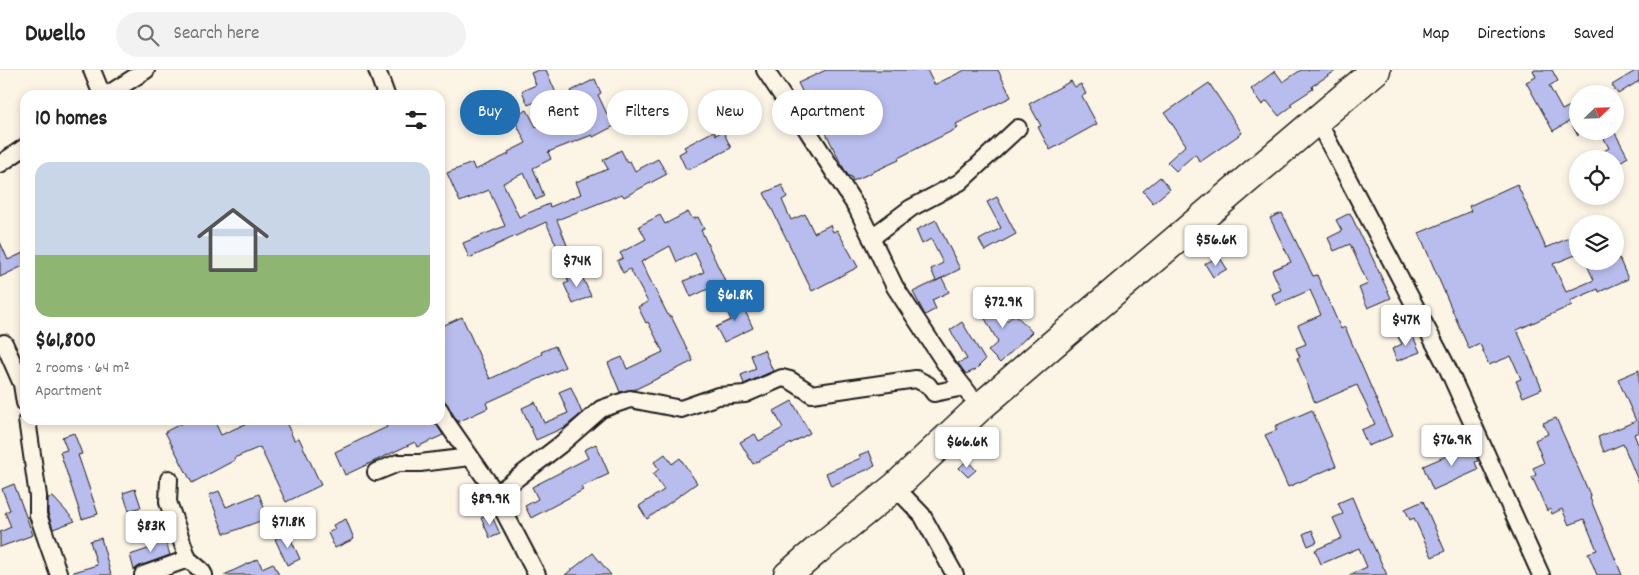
<!DOCTYPE html>
<meta charset="utf-8">
<style>
:root{--surface:#fff;--page:#f2f2f2;--text:#222;--muted:#767676;--line:#e0e0e0;--accent:#1f6fb2}
body{margin:0;font-family:Dekko,sans-serif;background:var(--page);color:var(--text);height:100vh;display:flex;flex-direction:column;font-size:19px;white-space:nowrap}
*{box-sizing:border-box;margin:0}
p{font-size:16px;color:var(--muted)}
.icon{flex:none;width:28px;height:28px;fill:none;stroke:currentColor;stroke-width:2;stroke-linecap:round;stroke-linejoin:round}
.map{position:relative;flex:1;overflow:hidden}
.panel{position:absolute;left:20px;top:20px;width:425px;height:335px;display:flex;flex-direction:column;background:var(--surface);border-radius:15px;box-shadow:0 2px 8px #0003}
.panel>*{flex:none}
.guide{position:absolute;left:460px;top:20px;width:475px;height:45px;display:flex;gap:10px}
.needle{width:32px;rotate:67deg}
.fabs{position:absolute;left:1569px;top:15px;display:grid;gap:10px}
.fabs a{display:grid;place-items:center;width:55px;height:55px;border-radius:50%;background:var(--surface);box-shadow:0 2px 8px #0003;font-size:25px}
.price{position:absolute;translate:-50% -42px;padding:0 11px;border-radius:5px;background:#fff;color:#222;font-size:16px;line-height:32px;filter:drop-shadow(0 1px 2px #0008)}
.price::after{content:'';position:absolute;left:50%;top:30px;width:15px;height:11px;margin-left:-8px;background:inherit;clip-path:polygon(0 0,100% 0,50% 100%)}
.price.current{background:var(--accent);color:#fff}
ul{padding:0;list-style:none}
li{display:grid;align-content:center;gap:10px;height:265px;padding:0 15px}
li+li{border-top:1px solid var(--line)}
li span{display:grid;place-items:center;height:155px;border-radius:15px;color:#555}
li>.icon{margin-inline-start:auto}
span .icon{width:90px;height:90px;fill:#fffc;stroke-width:1}
li b{font-size:21px}
h2{display:flex;justify-content:space-between;align-items:center;height:60px;padding:0 15px;font-size:21px}
.tag{padding:0 18px;border-radius:22px;background:var(--surface);box-shadow:0 2px 8px #0003;font-size:18px;line-height:45px}
.tag.current{background:var(--accent);color:#fff}
header{display:flex;align-items:center;gap:30px;box-sizing:border-box;height:70px;padding:0 25px;background:var(--surface);border-bottom:1px solid var(--line)}
header strong{font-size:24px}
nav{display:flex;gap:28px;margin-inline-start:auto;font-size:18px}
.search{width:350px;height:45px;background:var(--page);display:flex;align-items:center;gap:12px;box-sizing:border-box;padding:0 18px;border-radius:28px;color:var(--muted);font-size:19px}
.map>svg:first-child{display:block}
.building{fill:#b9bdee;stroke:#1c1c1c}
.lines{fill:none;stroke-linecap:round;stroke-linejoin:round}
.street-casing{stroke:#1c1c1c;stroke-width:20}
.highway-casing{stroke:#1c1c1c;stroke-width:31}
.street{stroke:#fcf5e5;stroke-width:16}
.highway{stroke:#fcf5e5;stroke-width:28}
</style>
<header>
<strong>Dwello</strong>
<div class="search"><svg class="icon" aria-label="search" viewBox="0 0 24 24"><circle cx="10" cy="10" r="6"/><path d="M15 15l6 6"/></svg>Search here</div>
<nav><a>Map</a><a>Directions</a><a>Saved</a></nav>
</header>
<div class="map">
<svg width="1639" height="505" viewBox="0 0 1639 505">
<rect width="100%" height="100%" fill="#fcf5e5"/>
<filter id="ink" filterUnits="userSpaceOnUse"><feTurbulence type="fractalNoise" baseFrequency=".02" numOctaves="2"/><feDisplacementMap in="SourceGraphic" scale="10" xChannelSelector="R" yChannelSelector="G"/><feConvolveMatrix kernelMatrix="1 2 1 2 8 2 1 2 1" color-interpolation-filters="sRGB"/></filter>
<g filter="url(#ink)">
<path class="building" d="M 539,0 L 546,0 L 556,23 L 528,35 L 522,21 L 536,15 L 531,3 Z
M 826,0 L 927,0 L 934,14 L 936,14 L 965,0 L 998,0 L 1011,27 L 956,54 L 958,58 L 898,88 L 899,90 L 853,111 L 851,106 L 849,107 L 840,92 L 823,57 L 820,58 L 798,13 Z
M 1301,0 L 1337,0 L 1312,16 L 1313,19 L 1290,34 L 1292,36 L 1279,46 L 1267,31 L 1262,35 L 1251,19 L 1275,1 L 1283,12 Z
M 1533,0 L 1552,0 L 1558,11 L 1549,16 L 1562,40 L 1578,32 L 1578,66 L 1570,51 L 1553,61 L 1526,12 L 1536,7 Z
M 1637,0 L 1639,0 L 1639,11 L 1618,24 L 1612,15 Z
M 595,9 L 601,23 L 598,25 L 607,44 L 616,40 L 622,52 L 593,67 L 592,65 L 548,82 L 551,89 L 533,98 L 544,126 L 536,130 L 524,103 L 503,113 L 519,147 L 549,134 L 550,137 L 581,124 L 576,112 L 608,99 L 603,90 L 621,80 L 627,92 L 630,91 L 635,101 L 658,89 L 667,104 L 624,127 L 622,124 L 557,150 L 567,175 L 558,179 L 546,152 L 494,176 L 494,177 L 469,188 L 463,173 L 505,156 L 489,120 L 460,132 L 447,103 L 472,93 L 475,100 L 509,84 L 508,82 L 526,73 L 513,47 L 527,40 L 536,57 L 580,39 L 571,21 Z
M 1071,11 L 1075,17 L 1081,14 L 1086,24 L 1082,26 L 1097,54 L 1050,80 L 1038,57 L 1041,56 L 1029,34 Z
M 1209,13 L 1242,63 L 1200,92 L 1195,84 L 1176,101 L 1167,92 L 1186,75 L 1165,43 Z
M 714,61 L 716,65 L 723,61 L 731,78 L 690,99 L 686,99 L 679,84 L 686,80 L 684,77 Z
M 1600,61 L 1614,61 L 1628,87 L 1615,95 L 1615,89 L 1590,89 L 1609,78 Z
M 1160,107 L 1170,119 L 1153,133 L 1143,121 Z
M 1517,114 L 1546,178 L 1578,164 L 1578,184 L 1553,194 L 1566,222 L 1594,210 L 1587,195 L 1596,191 L 1615,191 L 1619,188 L 1628,209 L 1599,222 L 1598,219 L 1570,231 L 1572,235 L 1517,260 L 1542,319 L 1523,327 L 1516,311 L 1521,309 L 1511,286 L 1489,295 L 1480,274 L 1469,279 L 1419,163 L 1471,141 L 1469,136 Z
M 782,115 L 787,127 L 782,130 L 791,150 L 805,144 L 814,163 L 830,155 L 833,162 L 837,160 L 858,197 L 812,221 L 764,123 Z
M 997,127 L 1016,164 L 985,181 L 979,170 L 1001,158 L 987,132 Z
M 688,142 L 693,149 L 698,147 L 704,159 L 701,160 L 725,211 L 691,227 L 684,211 L 704,202 L 695,183 L 677,192 L 670,176 L 641,192 L 669,247 L 671,246 L 693,291 L 636,319 L 620,322 L 608,293 L 622,287 L 627,299 L 663,282 L 648,252 L 646,253 L 638,237 L 648,232 L 630,199 L 623,203 L 617,191 L 623,188 L 620,183 L 646,169 L 639,156 L 660,145 L 665,154 Z
M 1282,143 L 1313,206 L 1317,205 L 1341,259 L 1345,257 L 1392,366 L 1368,376 L 1361,360 L 1375,354 L 1357,315 L 1315,333 L 1297,288 L 1300,287 L 1296,278 L 1306,274 L 1298,255 L 1321,245 L 1310,220 L 1276,235 L 1272,224 L 1281,220 L 1272,200 L 1291,192 L 1270,148 Z
M 1350,143 L 1365,175 L 1366,174 L 1391,228 L 1368,238 L 1359,218 L 1368,214 L 1350,174 L 1334,181 L 1328,168 L 1342,161 L 1336,150 Z
M 936,150 L 960,199 L 936,211 L 931,199 L 943,193 L 931,169 L 922,174 L 916,160 Z
M 0,172 L 8,190 L 25,182 L 25,195 L 0,207 Z
M 1219,186 L 1227,199 L 1213,207 L 1205,194 Z
M 580,202 L 591,226 L 573,234 L 564,214 L 569,212 L 567,208 Z
M 942,208 L 949,222 L 932,230 L 936,239 L 925,245 L 913,222 Z
M 992,225 L 1007,251 L 1015,244 L 1032,262 L 1000,293 L 988,281 L 998,272 L 977,234 Z
M 740,230 L 753,258 L 724,272 L 716,257 L 731,250 L 725,237 Z
M 462,247 L 490,309 L 542,284 L 541,282 L 555,276 L 565,297 L 486,333 L 488,338 L 458,352 L 440,323 L 440,257 Z
M 962,252 L 985,290 L 975,300 L 966,304 L 958,293 L 967,289 L 950,260 Z
M 1411,262 L 1420,282 L 1397,291 L 1392,279 L 1402,274 L 1398,267 Z
M 764,280 L 773,301 L 744,314 L 741,305 L 756,299 L 751,285 Z
M 1639,300 L 1639,362 L 1634,364 L 1639,377 L 1639,413 L 1623,374 L 1604,382 L 1598,367 L 1636,351 L 1618,309 Z
M 571,317 L 582,343 L 565,357 L 536,370 L 522,338 L 535,332 L 544,353 L 568,343 L 559,322 Z
M 792,331 L 810,363 L 753,394 L 740,372 L 755,364 L 759,371 L 783,358 L 774,341 Z
M 1312,340 L 1336,396 L 1288,417 L 1265,365 L 1277,360 L 1275,356 Z
M 1556,348 L 1591,427 L 1590,428 L 1622,505 L 1597,505 L 1588,483 L 1597,480 L 1584,449 L 1569,455 L 1562,439 L 1552,444 L 1550,439 L 1547,441 L 1538,420 L 1532,407 L 1536,405 L 1533,398 L 1544,393 L 1535,370 L 1548,364 L 1543,353 Z
M 188,350 L 214,350 L 221,365 L 254,350 L 285,350 L 294,370 L 299,368 L 321,415 L 286,432 L 260,377 L 234,388 L 235,390 L 192,413 L 165,362 Z
M 384,350 L 434,350 L 443,365 L 417,377 L 415,372 L 345,405 L 335,382 L 387,357 Z
M 74,363 L 82,384 L 78,385 L 98,444 L 82,449 L 60,382 L 67,380 L 62,367 Z
M 1467,373 L 1470,379 L 1472,378 L 1478,391 L 1475,392 L 1478,400 L 1433,420 L 1423,396 L 1451,384 L 1449,381 Z
M 596,374 L 609,404 L 581,417 L 583,420 L 531,448 L 525,436 L 538,429 L 532,417 L 588,388 L 584,380 Z
M 869,381 L 875,396 L 831,416 L 826,403 L 861,388 L 859,385 Z
M 665,384 L 672,394 L 680,388 L 697,413 L 647,449 L 639,436 L 664,420 L 653,404 L 659,399 L 654,392 Z
M 967,390 L 976,400 L 968,407 L 959,398 Z
M 14,414 L 33,465 L 0,477 L 0,462 L 11,457 L 5,442 L 10,440 L 2,419 Z
M 135,419 L 141,437 L 129,441 L 123,423 Z
M 219,421 L 226,437 L 259,424 L 268,448 L 228,463 L 224,463 L 209,425 Z
M 52,427 L 54,428 L 75,451 L 53,459 L 48,443 L 48,428 Z
M 1352,427 L 1365,458 L 1387,505 L 1349,505 L 1367,497 L 1359,478 L 1321,494 L 1315,480 L 1342,468 L 1333,448 L 1343,444 L 1338,433 Z
M 1423,431 L 1445,481 L 1432,487 L 1414,448 L 1410,450 L 1405,439 Z
M 491,444 L 500,464 L 490,468 L 481,448 Z
M 346,449 L 354,469 L 335,478 L 328,463 L 335,459 L 333,455 Z
M 1312,460 L 1317,472 L 1308,476 L 1303,464 Z
M 288,463 L 300,489 L 287,495 L 275,469 Z
M 164,466 L 170,485 L 140,496 L 134,500 L 130,485 L 151,478 L 149,471 Z
M 101,468 L 111,505 L 74,505 L 74,502 L 97,495 L 90,471 Z
M 593,483 L 611,505 L 565,505 Z
M 258,489 L 262,498 L 273,493 L 279,505 L 224,505 Z"/>
<g class="lines">
<g class="street-casing">
<path id="street" d="M 92,0 L 102,25
M 377,0 L 386,25
M 765,0 L 783,27 L 804,55 L 857,138 L 895,217 L 945,293 L 969,324
M 107,25 L 146,0
M 1317,50 L 1447,297 L 1541,505
M 0,94 L 25,77
M 871,168 L 911,138 L 960,112 L 1018,58
M 4,273 L 22,314 L 25,333
M 440,340 L 444,349 L 490,415 L 537,505
M 27,350 L 38,426 L 38,445 L 59,505
M 376,402 L 398,393 L 420,393 L 470,387
M 895,417 L 922,445 L 955,505
M 495,425 L 560,375 L 601,339 L 630,329 L 681,339 L 718,326 L 745,324 L 782,308 L 790,310 L 812,324 L 916,309 L 928,315 L 934,323 L 964,317
M 188,489 L 201,500 L 204,505
M 143,505 L 188,489 L 168,432 L 169,409"/>
</g>
<g class="highway-casing">
<path id="highway" d="M 788,505 L 817,480 L 895,417 L 979,338 L 1052,275 L 1376,0"/>
</g>
<use href="#street" class="street"/>
<use href="#highway" class="highway"/>
</g>
</g>
</svg>
<div class="fabs">
<a><svg class="needle" viewBox="-14 -14 28 28"><path d="M0-13l5 13h-10z" fill="#e53935"/><path d="M0 13l5-13h-10z" fill="#767676"/></svg></a>
<a><svg class="icon" aria-label="locate" viewBox="0 0 24 24"><circle cx="12" cy="12" r="6"/><path d="M12 2v4M12 18v4M2 12h4M18 12h4"/></svg></a>
<a><svg class="icon" aria-label="layers" viewBox="0 0 24 24"><path d="M12 4l9 5-9 5-9-5zM3 14l9 5 9-5"/></svg></a>
</div>
<b class="price" style="left:1216px;top:197px">$56.6K</b>
<b class="price" style="left:577px;top:218px">$74K</b>
<b class="price current" style="left:735px;top:252px">$61.8K</b>
<b class="price" style="left:1003px;top:259px">$72.9K</b>
<b class="price" style="left:1406px;top:277px">$47K</b>
<b class="price" style="left:1452px;top:397px">$76.9K</b>
<b class="price" style="left:967px;top:399px">$66.6K</b>
<b class="price" style="left:490px;top:456px">$89.9K</b>
<b class="price" style="left:288px;top:479px">$71.8K</b>
<b class="price" style="left:151px;top:483px">$83K</b>
<div class="guide">
<a class="tag current">Buy</a>
<a class="tag">Rent</a>
<a class="tag">Filters</a>
<a class="tag">New</a>
<a class="tag">Apartment</a>
</div>
<section class="panel">
<h2>10 homes<svg class="icon" aria-label="filters" viewBox="0 0 24 24"><path d="M4 7h16M4 17h16"/><circle cx="9" cy="7" r="2"/><circle cx="15" cy="17" r="2"/></svg></h2>
<ul>
<li><span style="background:linear-gradient(#c9d6e8 60%,#8fb573 0)"><svg class="icon" aria-label="home" viewBox="0 0 24 24"><path d="M3 11l9-7 9 7M6 9v11h12V9"/></svg></span><div><b>$61,800</b><p>2 rooms · 64 m²</p><p>Apartment</p></div></li>
</ul>
</section>
</div>
